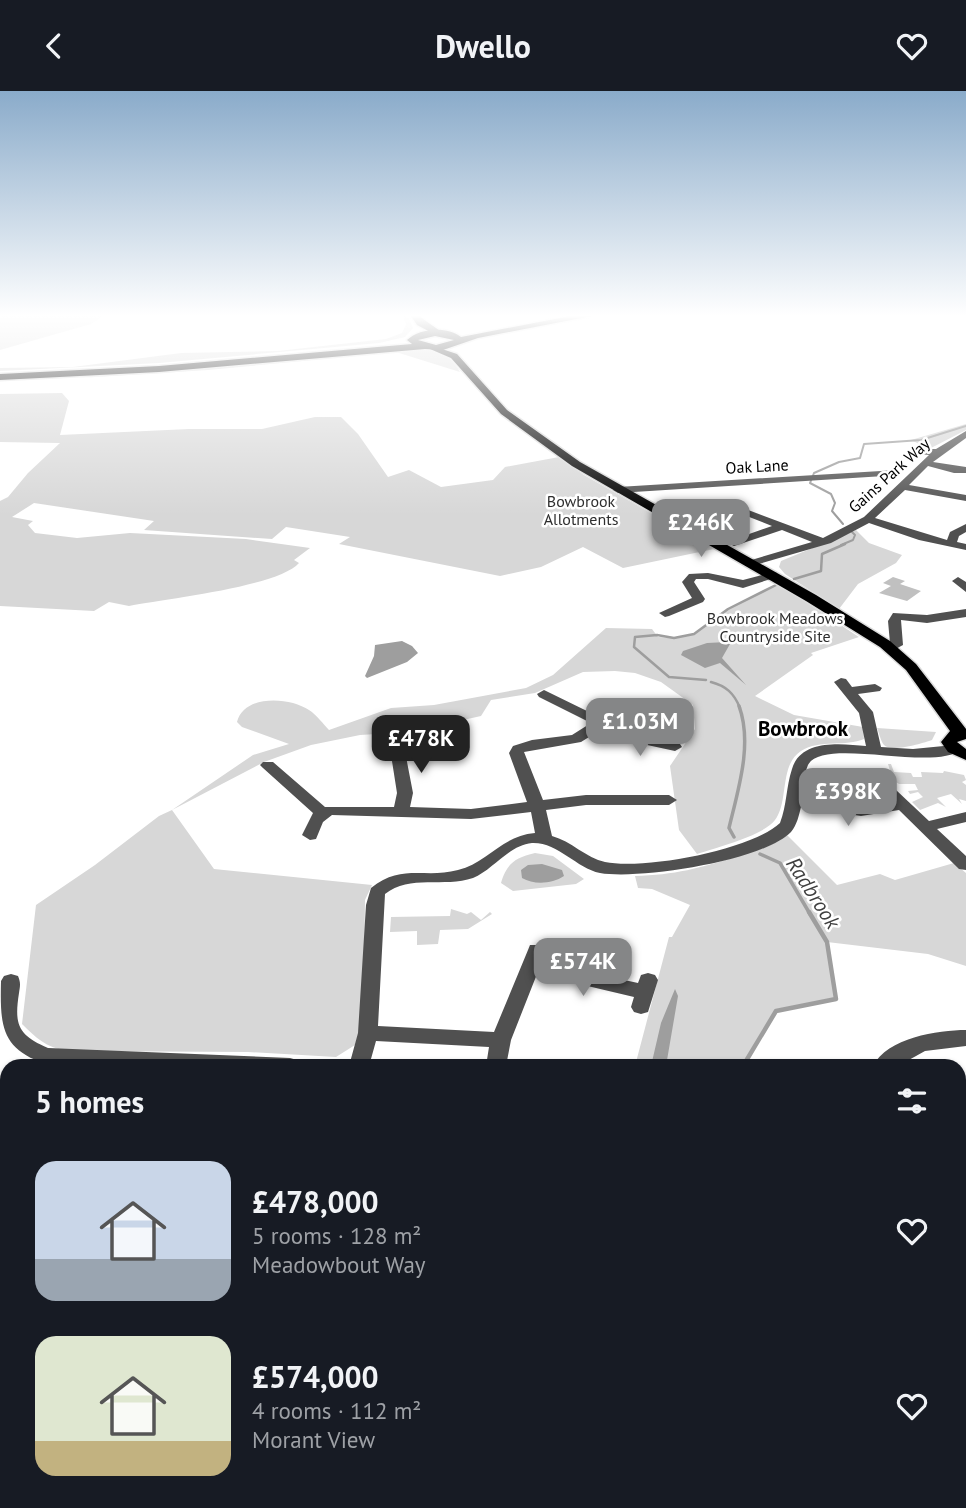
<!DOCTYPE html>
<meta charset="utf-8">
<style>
:root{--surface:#171b24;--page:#242831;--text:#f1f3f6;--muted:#9ea1a6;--accent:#858687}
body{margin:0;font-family:"PT Sans",sans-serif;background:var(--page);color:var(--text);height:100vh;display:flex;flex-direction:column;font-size:26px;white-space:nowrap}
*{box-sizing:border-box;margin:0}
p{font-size:23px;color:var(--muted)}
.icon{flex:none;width:38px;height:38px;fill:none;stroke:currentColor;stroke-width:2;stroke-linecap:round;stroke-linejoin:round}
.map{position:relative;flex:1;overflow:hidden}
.details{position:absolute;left:0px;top:968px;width:966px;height:450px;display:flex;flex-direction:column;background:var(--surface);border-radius:21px 21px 0 0;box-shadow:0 2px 5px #0004}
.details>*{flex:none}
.price{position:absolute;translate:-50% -60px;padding:0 16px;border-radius:14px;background:var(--accent);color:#fff;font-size:23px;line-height:46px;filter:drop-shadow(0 2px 4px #0008)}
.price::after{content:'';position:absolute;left:50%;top:42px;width:21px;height:16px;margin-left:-10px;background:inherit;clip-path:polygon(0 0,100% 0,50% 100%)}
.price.current{background:#222;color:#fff}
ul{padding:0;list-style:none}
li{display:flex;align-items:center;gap:21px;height:175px;padding:0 35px}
li span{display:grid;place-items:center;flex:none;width:196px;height:140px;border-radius:21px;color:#555}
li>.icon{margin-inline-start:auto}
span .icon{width:84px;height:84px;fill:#fffc;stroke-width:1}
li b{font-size:30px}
h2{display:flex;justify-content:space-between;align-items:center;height:84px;padding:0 35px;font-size:30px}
header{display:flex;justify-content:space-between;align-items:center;height:91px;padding:0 35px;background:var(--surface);font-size:32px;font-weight:800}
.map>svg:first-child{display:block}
.green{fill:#d7d7d7}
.water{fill:#9e9e9e}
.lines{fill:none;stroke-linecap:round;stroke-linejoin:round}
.stream-far4{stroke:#9e9e9e;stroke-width:2}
.stream-far3{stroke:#9e9e9e;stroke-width:2.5}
.stream-far2{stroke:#9e9e9e;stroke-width:3.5}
.stream-far1{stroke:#9e9e9e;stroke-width:4.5}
.stream{stroke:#9e9e9e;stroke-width:5}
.building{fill:#c0c0c0}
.major-casing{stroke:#dbdbdb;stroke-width:3}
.highway-casing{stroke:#dbdbdb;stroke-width:3}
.minor{fill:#505050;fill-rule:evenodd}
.major{fill:#000;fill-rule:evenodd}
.highway{fill:#000;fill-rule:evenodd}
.labels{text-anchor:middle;stroke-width:5;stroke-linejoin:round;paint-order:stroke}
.far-street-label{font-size:16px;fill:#000;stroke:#fff}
.far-park-label{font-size:16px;fill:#2e2e2e;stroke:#fff}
.neighbourhood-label{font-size:21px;font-weight:bold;fill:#000;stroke:#fff}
.water-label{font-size:21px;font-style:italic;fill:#3f3f3f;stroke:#fff}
</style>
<header><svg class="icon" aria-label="back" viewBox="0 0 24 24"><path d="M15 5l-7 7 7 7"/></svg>Dwello<svg class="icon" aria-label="heart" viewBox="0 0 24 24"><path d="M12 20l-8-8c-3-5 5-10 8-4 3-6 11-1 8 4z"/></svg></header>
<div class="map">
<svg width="966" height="1417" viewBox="0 0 966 1417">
<rect width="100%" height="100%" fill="#fff"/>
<path class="green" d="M 0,225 L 103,225 L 91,233 L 0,259 Z
M 402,225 L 408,225 L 413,237 L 405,246 L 379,252 L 159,272 L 0,280 L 0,277 L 73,276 L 181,262 L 278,260 L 386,248 L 402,242 L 406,233 Z
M 426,258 C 440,260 453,267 460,281 L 396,261 L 208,279 L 79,287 Z
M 62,302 L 69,310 L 60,344 L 189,338 L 262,338 L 315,326 L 341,326 L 358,343 L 388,386 L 409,379 L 441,396 L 493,389 L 505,376 L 559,366 L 584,384 L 714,458 L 623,477 L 583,456 L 541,476 L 500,485 L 339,453 L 350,446 L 286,436 L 272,448 L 144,439 L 154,430 L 34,412 L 12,426 L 33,430 L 28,434 L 35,442 L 77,447 L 130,442 L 246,448 L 310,457 L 294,469 L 299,472 C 278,496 164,508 129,515 L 109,511 L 94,520 L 0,515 L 0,410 L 8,406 L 28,382 L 60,352 L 0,351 L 0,303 Z
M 966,333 L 966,339 L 929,358 L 911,349 Z
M 856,439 L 869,452 L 902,464 L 896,472 L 858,493 L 839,518 L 785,483 L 779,476 L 781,470 Z
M 778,493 L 859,546 L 811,562 L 813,564 L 755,605 L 794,624 L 863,636 L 864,648 C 846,656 820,648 801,660 C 779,674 789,711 775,729 C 763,745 717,756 697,763 L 679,739 L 670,675 L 695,638 L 693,614 L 661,591 L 635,582 L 615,580 L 583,581 L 535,602 L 491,609 L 481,625 L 409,641 L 360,644 L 311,654 L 264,671 L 172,719 L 214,778 L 372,794 L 365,809 L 364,888 L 359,940 L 355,954 L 336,966 L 248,961 L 66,960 C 46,956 36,947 22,933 L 36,814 L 95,774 L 159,725 L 172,719 L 253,664 L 289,653 L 242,636 L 237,631 C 244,603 290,606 309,619 C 317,624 323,633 329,639 L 391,617 L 434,614 L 526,597 L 553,584 L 606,537 L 652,538 L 658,546 L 674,547 L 693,543 L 728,518 Z
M 877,637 L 936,641 L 932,649 C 923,652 892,662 884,654 C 881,651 879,642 877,637 Z
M 888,673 L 891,673 L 894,681 L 911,682 L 913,686 L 922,686 L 921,681 L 943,682 L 944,680 L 964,684 L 966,689 L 962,691 L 966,694 L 966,710 L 959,708 L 962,713 L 951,703 L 937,707 L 946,716 L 938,712 L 920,719 L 912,711 L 923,706 L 918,701 L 910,703 L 908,700 L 918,699 L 915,693 L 899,693 L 893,689 Z
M 787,744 L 837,794 L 880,783 L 895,789 L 954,772 L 966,782 L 966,875 L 928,863 L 827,851 L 836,908 L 776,920 L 743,975 L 635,975 L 669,846 L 672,846 L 690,814 L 652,798 L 638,797 L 635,785 C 674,784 701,777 738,765 C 760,758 767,758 787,744 Z
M 535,762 L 553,765 L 584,788 L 576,793 L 513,800 L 501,792 C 507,772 515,767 535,762 Z
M 451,818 L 467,823 L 471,821 L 481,829 L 490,821 L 492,823 L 468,838 L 440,839 L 438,853 L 417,854 L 417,840 L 390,841 L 391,826 L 450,825 Z
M 476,1410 L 837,1410 L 837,1417 L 473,1417 Z"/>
<path class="water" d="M 402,550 L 412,555 L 418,562 L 407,571 L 367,587 L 365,585 L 374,565 L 375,554 Z
M 727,551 L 730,553 L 722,567 L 746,594 L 720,572 L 705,577 L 681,564 L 683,560 L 707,552 Z
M 542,773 L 562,779 L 564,785 C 552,793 534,794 522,787 L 521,779 L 528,774 Z
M 675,898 L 678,905 L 666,975 L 651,975 L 661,932 Z"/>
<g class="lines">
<path class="stream-far4" d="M 843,433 L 832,420 L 835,412 L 831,403 L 810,392 L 814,382 L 839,371 L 860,367 L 864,353 L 921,349 L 966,335
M 841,454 L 853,449 L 855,444 L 852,441"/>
<path class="stream-far3" d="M 794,488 L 821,480 L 822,463 L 845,453
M 706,589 L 669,586 L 634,556 L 635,546 L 657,544 L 674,547 L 694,543 L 728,518 L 778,493
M 711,591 C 726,595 734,602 740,617"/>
<path class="stream-far2" d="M 734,746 L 729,737 C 738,699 753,653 739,615
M 760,763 L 780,772 L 810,823"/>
<path class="stream-far1" d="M 743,975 L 776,920 L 836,908 L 827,851 L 809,821"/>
<path class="stream" d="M 837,1410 L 837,1417"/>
</g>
<path class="building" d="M 893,486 L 905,490 L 900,493 L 921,500 L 907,510 L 879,502 L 891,495 L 883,492 Z"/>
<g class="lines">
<g class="major-casing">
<path id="major" d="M 411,225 L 419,225 L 443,242 L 436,244 L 417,234 Z
M 430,254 L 457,263 L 507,319 L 580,371 L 816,504 L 890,550 L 916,573 L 966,638 L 966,648 L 957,651 L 966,658 L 966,669 L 948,661 L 941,651 L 950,640 L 906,579 L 880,556 L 806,510 L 572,375 L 501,323 L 451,267 L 430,258 Z"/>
</g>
<g class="highway-casing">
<path id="highway" d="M 570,225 L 592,225 L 478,247 L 443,259 L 425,258 L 159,281 L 0,289 L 0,283 L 159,275 L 412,253 L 407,249 C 420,237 447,235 461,246 ZM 435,245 L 454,249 L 436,254 L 418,249 Z"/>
</g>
<path class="minor" d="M 966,340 L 966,347 L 933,371 L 966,376 L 966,382 L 954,382 L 928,375 L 909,394 L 966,404 L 966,410 L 905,399 L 875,427 L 947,449 L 950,441 L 966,433 L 966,441 L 959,445 L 957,451 L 966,453 L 966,459 L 919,449 L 869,432 L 831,452 L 752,475 L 746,472 L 748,470 L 812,451 L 782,439 L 734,455 L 678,428 L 687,426 L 735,448 L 772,435 L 739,422 L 739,418 L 743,417 L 823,447 L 864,426 L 929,364 L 908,362 L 908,358 L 936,358 Z
M 897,379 L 900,380 L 900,384 L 618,402 L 613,399 L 618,396 Z
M 773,481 L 777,482 L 777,486 L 743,497 L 708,488 L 696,488 L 694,491 L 705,508 L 703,511 L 669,525 L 665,526 L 659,522 L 692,507 L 682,491 L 689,483 L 708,482 L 743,489 Z
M 958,486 L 966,491 L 966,501 L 952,490 Z
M 966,518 L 966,526 L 927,532 L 901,529 L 903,554 L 890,561 L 884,557 L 890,552 L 888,530 L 893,522 L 927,524 Z
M 841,587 L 846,588 L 852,596 L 875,593 L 882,597 L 880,600 L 858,603 L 873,621 L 881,656 L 913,658 L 954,654 L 961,658 C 936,682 823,645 808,674 C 804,683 804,697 803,707 L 861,715 L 890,711 L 882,702 L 890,697 L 896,699 L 929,730 L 966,721 L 966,731 L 937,738 L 966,765 L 966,779 L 959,778 L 899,719 L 861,725 L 801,716 C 799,724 797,734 791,741 C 763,770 639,789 600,782 C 576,777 558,751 532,752 C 509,754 493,779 473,787 C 444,797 410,783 385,803 L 378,935 L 494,941 L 528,859 L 530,854 L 544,854 L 546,859 L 542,871 L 638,892 L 641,884 L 648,882 L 655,884 L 658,889 L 648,921 L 641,923 L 634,921 L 631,916 L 634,906 L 537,883 L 511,949 L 506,975 L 486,975 L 489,956 L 376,950 L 369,975 L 349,975 L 358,942 L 366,814 L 371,797 C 402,772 425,788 458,779 C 487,772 501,745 535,742 L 531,721 L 471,728 L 332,724 L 323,731 L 316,748 L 310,749 L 302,744 L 313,722 L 263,677 L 260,674 L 263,671 L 273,671 L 325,716 L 394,716 L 397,702 L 389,651 L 378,650 L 376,647 C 384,640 407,638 416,645 L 414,648 L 403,650 L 413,702 L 410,716 L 471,718 L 527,711 L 509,662 L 513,655 L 532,649 L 572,644 L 591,632 L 539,606 L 537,603 L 544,599 L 634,643 L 680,653 L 682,656 L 675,660 L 624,649 L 602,638 L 581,651 L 524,661 L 543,709 L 586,704 L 669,704 L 677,709 L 669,714 L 586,714 L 546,719 L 552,745 C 571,750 586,767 605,771 C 644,779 751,759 780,732 C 787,714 786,696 792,678 C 801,647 843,653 866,655 L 859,622 L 834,591 Z
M 11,883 L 18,885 C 21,892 20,895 19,902 C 14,934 18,944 48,957 L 290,967 L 297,969 L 300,975 L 46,973 C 1,958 0,935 1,890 L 4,885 Z
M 966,939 L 966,955 L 925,960 L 898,975 L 873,975 C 887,947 938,939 966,939 Z
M 959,1211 L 966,1213 L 966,1245 L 959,1242 Z
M 77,1410 L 105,1410 L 103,1417 L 75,1417 Z"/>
<use href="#major" class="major"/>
<use href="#highway" class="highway"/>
</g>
<linearGradient id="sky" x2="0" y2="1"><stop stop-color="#8aabca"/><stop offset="0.53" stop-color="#fff"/><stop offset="1" stop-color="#fff" stop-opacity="0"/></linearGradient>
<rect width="966" height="424" fill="url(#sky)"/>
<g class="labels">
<g class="far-street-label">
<text transform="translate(757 375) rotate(-3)" y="6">Oak Lane</text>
<text transform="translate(889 384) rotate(-42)" y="6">Gains Park Way</text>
</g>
<g class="far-park-label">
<text x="581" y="416">Bowbrook<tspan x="581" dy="18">Allotments</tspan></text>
<text x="775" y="533">Bowbrook Meadows<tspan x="775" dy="18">Countryside Site</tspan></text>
</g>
<g class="neighbourhood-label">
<text x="803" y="645">Bowbrook</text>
</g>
<g class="water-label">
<text transform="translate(813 802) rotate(57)" y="7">Radbrook</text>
</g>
</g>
</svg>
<b class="price" style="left:701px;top:468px">£246K</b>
<b class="price" style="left:640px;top:667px">£1.03M</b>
<b class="price current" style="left:421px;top:684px">£478K</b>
<b class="price" style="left:848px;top:737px">£398K</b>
<b class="price" style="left:583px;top:907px">£574K</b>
<section class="details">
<h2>5 homes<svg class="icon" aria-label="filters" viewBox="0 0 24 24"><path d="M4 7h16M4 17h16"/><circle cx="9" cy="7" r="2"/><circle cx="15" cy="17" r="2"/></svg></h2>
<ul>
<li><span style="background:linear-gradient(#c9d6e8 70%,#9aa5b1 0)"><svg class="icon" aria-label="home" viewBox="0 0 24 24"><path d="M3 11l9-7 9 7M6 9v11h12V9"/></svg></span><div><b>£478,000</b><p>5 rooms · 128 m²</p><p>Meadowbout Way</p></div><svg class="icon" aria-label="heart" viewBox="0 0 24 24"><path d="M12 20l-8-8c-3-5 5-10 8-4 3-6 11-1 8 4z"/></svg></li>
<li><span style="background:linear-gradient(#dfe7d0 75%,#c2b280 0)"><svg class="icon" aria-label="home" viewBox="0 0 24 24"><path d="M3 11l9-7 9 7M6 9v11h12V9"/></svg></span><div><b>£574,000</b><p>4 rooms · 112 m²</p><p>Morant View</p></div><svg class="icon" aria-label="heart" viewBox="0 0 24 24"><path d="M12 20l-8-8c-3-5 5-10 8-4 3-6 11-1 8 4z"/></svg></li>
</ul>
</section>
</div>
